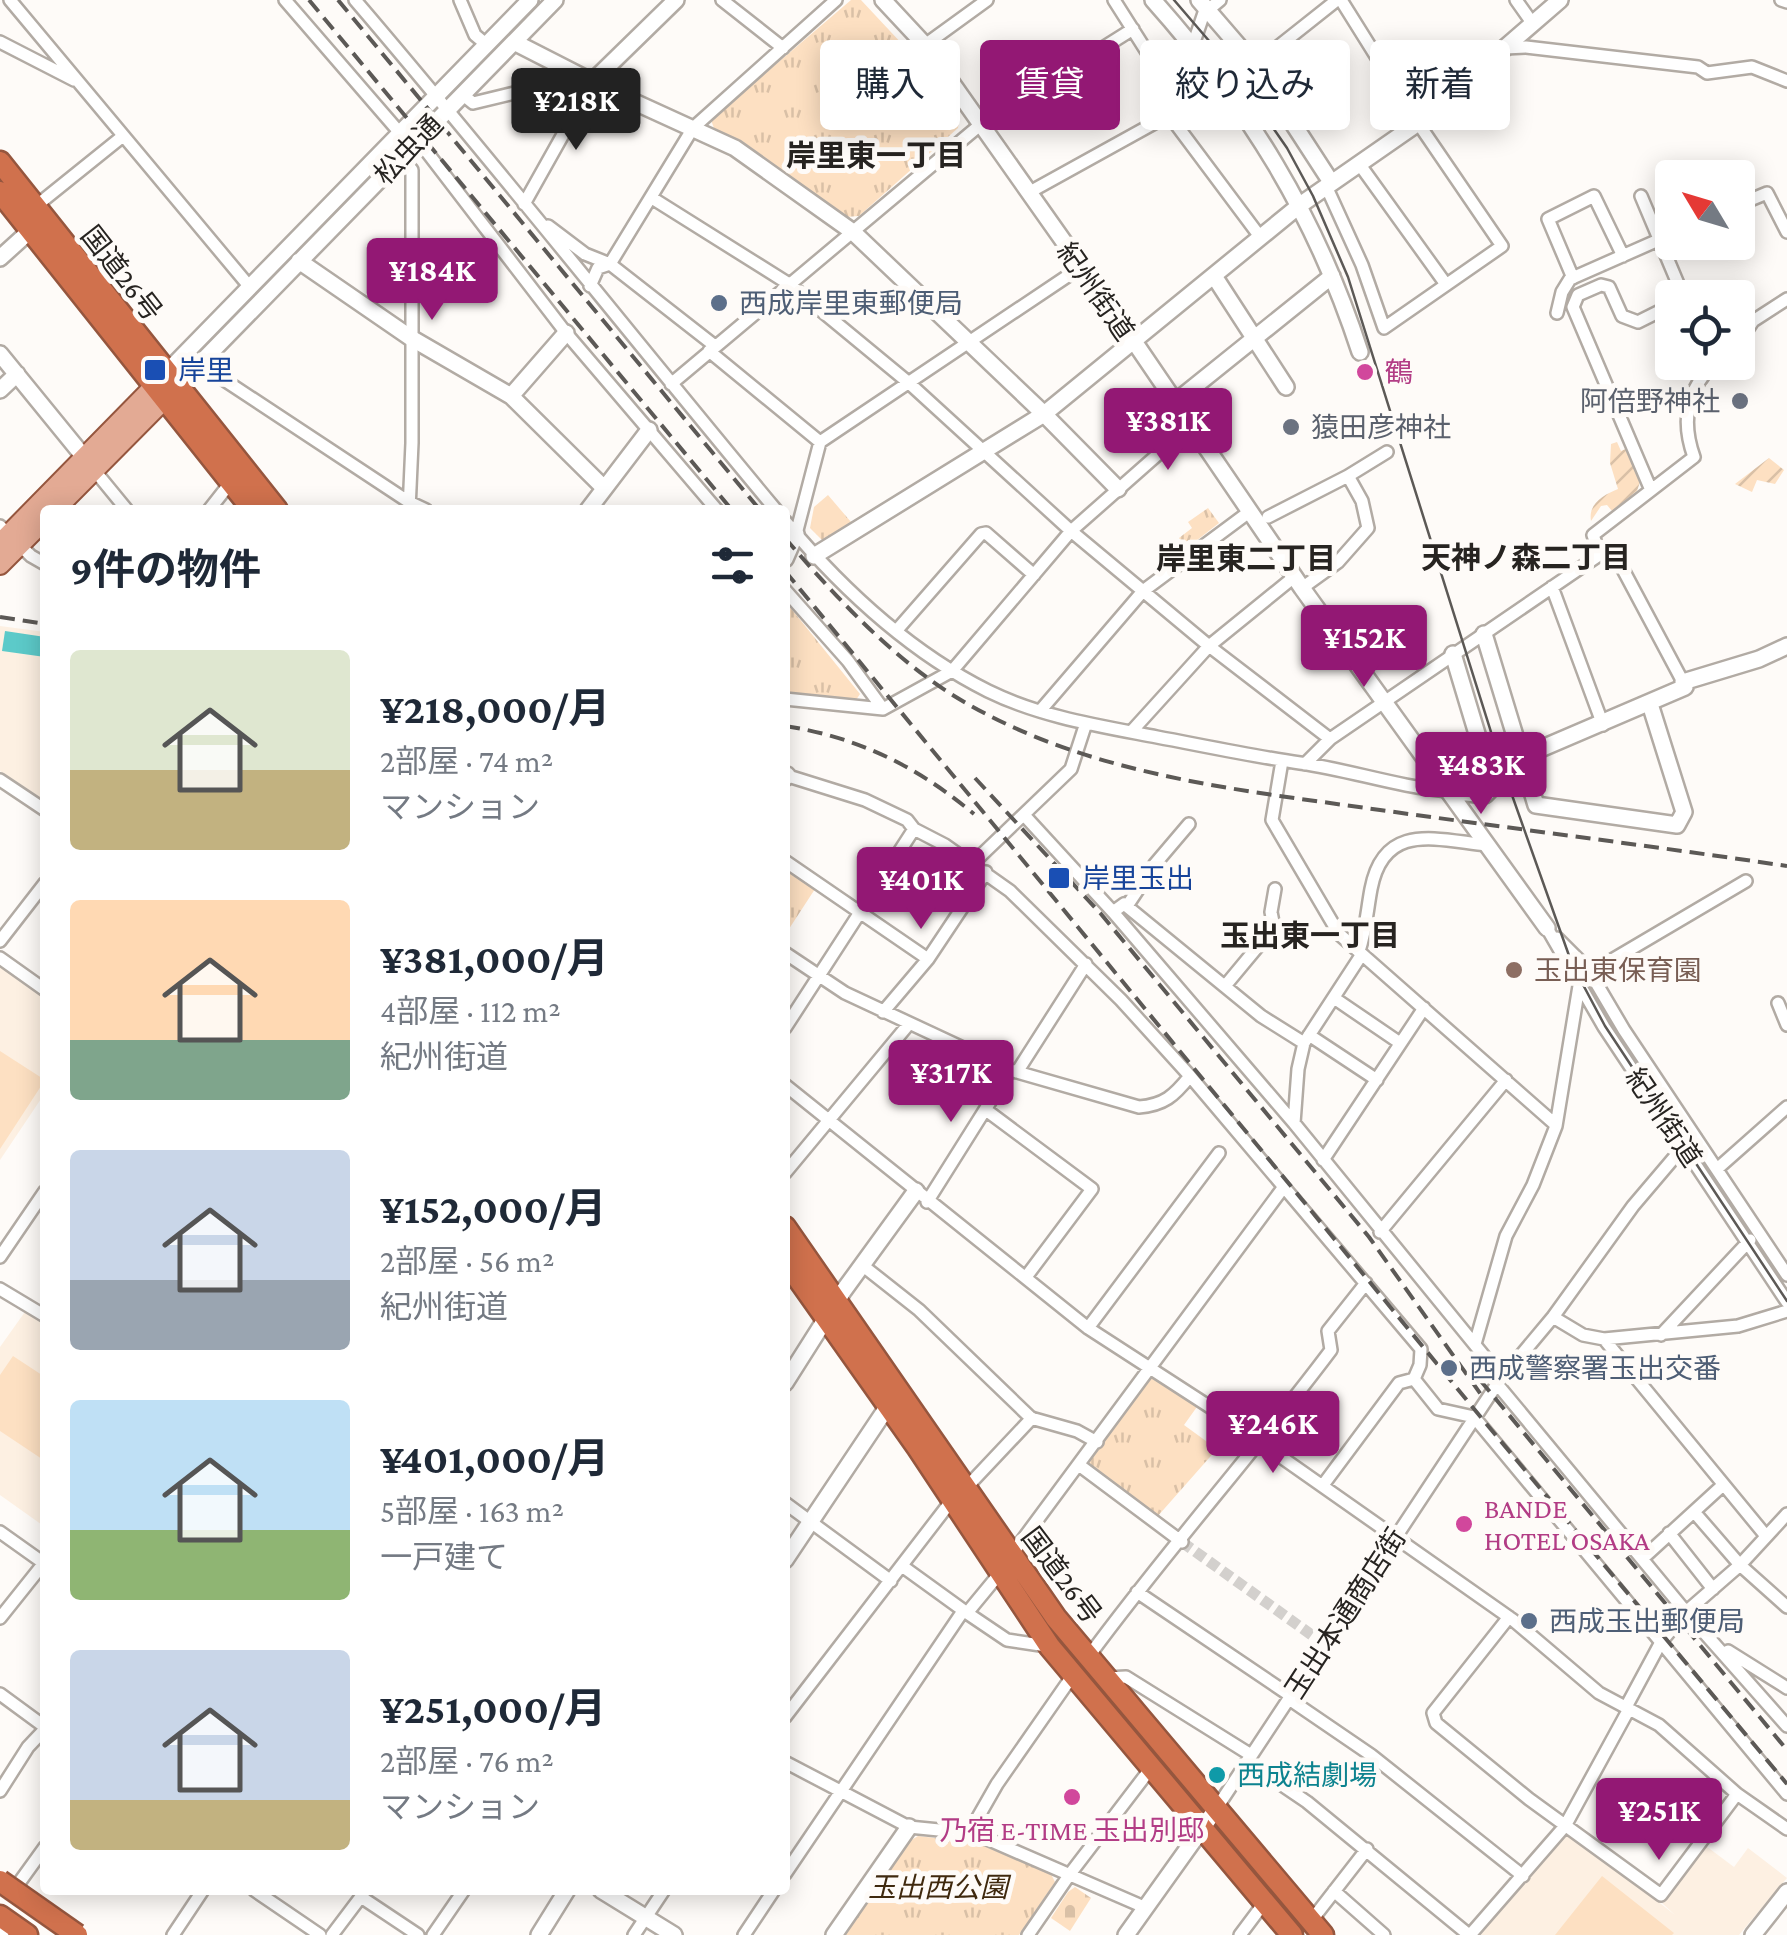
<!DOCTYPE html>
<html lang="ja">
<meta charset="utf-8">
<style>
:root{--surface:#fff;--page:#f2f2f3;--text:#1f2937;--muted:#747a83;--accent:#931874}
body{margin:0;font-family:"Crimson Pro","Noto Sans JP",serif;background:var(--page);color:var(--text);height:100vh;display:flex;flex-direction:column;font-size:38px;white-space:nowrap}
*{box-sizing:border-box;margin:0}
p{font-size:32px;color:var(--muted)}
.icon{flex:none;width:55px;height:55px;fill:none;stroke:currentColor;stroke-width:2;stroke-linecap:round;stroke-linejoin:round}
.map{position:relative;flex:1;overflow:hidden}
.details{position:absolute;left:40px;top:505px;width:750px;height:1390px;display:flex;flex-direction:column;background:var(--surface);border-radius:10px;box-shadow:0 5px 25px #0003}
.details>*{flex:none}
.banner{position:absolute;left:820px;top:40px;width:815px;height:90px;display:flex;gap:20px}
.needle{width:65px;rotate:308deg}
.tools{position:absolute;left:1655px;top:160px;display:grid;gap:20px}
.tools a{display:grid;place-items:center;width:100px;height:100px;border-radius:10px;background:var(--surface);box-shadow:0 5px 25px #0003;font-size:50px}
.price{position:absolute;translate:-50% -85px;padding:0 22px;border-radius:10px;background:var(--accent);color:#fff;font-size:32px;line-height:65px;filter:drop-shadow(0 2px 5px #0008)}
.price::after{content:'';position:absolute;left:50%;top:60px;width:30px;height:22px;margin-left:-15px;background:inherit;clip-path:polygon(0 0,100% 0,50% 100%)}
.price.on{background:#222;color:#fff}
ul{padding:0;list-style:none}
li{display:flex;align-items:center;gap:30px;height:250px;padding:0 30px}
li span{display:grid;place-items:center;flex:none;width:280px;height:200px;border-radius:10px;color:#555}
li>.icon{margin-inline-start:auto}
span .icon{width:120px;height:120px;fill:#fffc;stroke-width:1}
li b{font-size:42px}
h2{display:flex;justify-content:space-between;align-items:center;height:120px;padding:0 30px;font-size:42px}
.chip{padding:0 35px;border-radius:10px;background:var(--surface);box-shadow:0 5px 25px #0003;font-size:35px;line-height:90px}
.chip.on{background:var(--accent);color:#fff}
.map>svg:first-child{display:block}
.built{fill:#fdf0e2}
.grass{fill:#fde0c2}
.cemetery{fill:url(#cemetery-stones)}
.park{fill:url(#park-tufts)}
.garden{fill:url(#garden-furrows)}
.water{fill:#5ccac9}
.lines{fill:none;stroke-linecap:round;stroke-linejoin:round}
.street-tunnel{stroke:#d3d0cd;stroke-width:11;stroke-dasharray:11 5.5;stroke-linecap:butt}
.street-casing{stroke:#b2aba4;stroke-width:16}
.secondary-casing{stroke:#b2aba4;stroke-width:20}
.primary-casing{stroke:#95563e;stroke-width:22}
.highway-casing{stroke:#95563e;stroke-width:25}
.street{stroke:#fff;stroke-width:11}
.secondary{stroke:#fff;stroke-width:15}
.primary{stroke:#e3aa94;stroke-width:18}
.highway{stroke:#d0714d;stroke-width:20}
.tram{stroke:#5c5956;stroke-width:2.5}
.rail{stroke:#5c5956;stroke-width:4;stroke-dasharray:15 8;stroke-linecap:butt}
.highway-bridge-casing{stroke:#95563e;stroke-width:25;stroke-linecap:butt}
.highway-bridge{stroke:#d0714d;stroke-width:20}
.service-dot{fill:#5c6f8a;stroke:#fefbf8;stroke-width:4}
.transit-dot{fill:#1a4fb4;stroke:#fefbf8;stroke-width:4}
.hotel-dot{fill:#d1479c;stroke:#fefbf8;stroke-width:4}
.worship-dot{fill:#6b7280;stroke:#fefbf8;stroke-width:4}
.education-dot{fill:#8d6e63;stroke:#fefbf8;stroke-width:4}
.culture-dot{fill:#0f9aa8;stroke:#fefbf8;stroke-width:4}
.labels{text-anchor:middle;stroke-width:10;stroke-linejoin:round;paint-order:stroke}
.street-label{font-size:28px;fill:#272421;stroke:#fefbf8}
.service-label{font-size:28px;fill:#4e5e75;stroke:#fefbf8;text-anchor:start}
.transit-label{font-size:28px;fill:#164399;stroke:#fefbf8;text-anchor:start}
.hotel-label{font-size:28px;fill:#b23c85;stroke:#fefbf8;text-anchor:start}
.worship-label{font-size:28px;fill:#5b616d;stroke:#fefbf8;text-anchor:end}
.education-label{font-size:28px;fill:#785e54;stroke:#fefbf8;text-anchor:start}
.culture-label{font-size:28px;fill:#0d838f;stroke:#fefbf8;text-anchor:start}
.park-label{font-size:28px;font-style:italic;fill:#3f290e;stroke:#fefbf8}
.neighbourhood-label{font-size:30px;font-weight:bold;fill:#272421;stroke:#fefbf8}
</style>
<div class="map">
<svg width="1787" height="1935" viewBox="0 0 1787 1935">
<defs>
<pattern id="cemetery-stones" width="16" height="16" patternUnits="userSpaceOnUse" patternTransform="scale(2.5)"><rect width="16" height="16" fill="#fde0c2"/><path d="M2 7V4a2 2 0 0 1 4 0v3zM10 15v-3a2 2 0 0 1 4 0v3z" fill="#d9c0a6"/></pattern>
<pattern id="park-tufts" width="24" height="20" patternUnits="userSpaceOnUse" patternTransform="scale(2.5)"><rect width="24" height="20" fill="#fde0c2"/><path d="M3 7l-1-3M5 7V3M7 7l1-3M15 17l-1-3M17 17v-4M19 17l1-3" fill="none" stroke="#d9c0a6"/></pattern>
<pattern id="garden-furrows" width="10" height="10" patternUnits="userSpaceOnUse" patternTransform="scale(2.5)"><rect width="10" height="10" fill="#fde0c2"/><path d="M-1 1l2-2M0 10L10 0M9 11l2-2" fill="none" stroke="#d9c0a6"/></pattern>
</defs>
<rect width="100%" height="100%" fill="#fefbf8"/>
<path class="built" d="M 0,626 L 45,632 L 45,802 L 0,771 Z
M 0,967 L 45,996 L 45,1093 L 0,1160 Z
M 27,1309 L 45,1323 L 45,1527 L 0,1495 L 0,1347 Z
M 1569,1831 L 1675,1915 L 1662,1903 L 1706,1846 L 1734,1867 L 1748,1848 L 1787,1878 L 1739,1935 L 1480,1935 L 1563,1833 Z"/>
<path class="grass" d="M 0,1051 L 45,1080 L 0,1149 Z
M 13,1356 L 45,1377 L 45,1461 L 0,1431 L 0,1375 Z
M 1602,1876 L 1674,1933 L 1672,1935 L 1555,1935 Z"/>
<path class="cemetery" d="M 1075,1887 L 1091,1898 L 1070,1931 L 1051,1918 L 1068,1892 Z"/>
<path class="park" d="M 851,0 L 861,0 L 918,61 L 959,121 L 958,128 L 859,216 L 846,217 L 742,141 L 715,131 L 711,120 Z
M 828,495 L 851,522 L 822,540 L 810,528 L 814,507 Z
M 1208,508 L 1219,523 L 1187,548 L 1179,538 L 1192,528 L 1188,522 Z
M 785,601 L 860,694 L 856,700 L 785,693 Z
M 785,867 L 815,889 L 785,935 Z
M 1154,1374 L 1199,1404 L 1184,1425 L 1217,1449 L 1157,1517 L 1084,1462 L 1149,1375 Z
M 918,1836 L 977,1843 L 1051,1874 L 1055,1882 L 1019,1935 L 845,1935 L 910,1841 Z"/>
<path class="garden" d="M 1617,442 L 1621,451 L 1630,447 L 1641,479 L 1637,491 L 1612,511 L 1607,505 L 1601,506 L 1591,521 C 1588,503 1604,495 1618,489 L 1610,463 L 1611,444 Z
M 1769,458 L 1784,470 L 1775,484 L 1757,480 L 1752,492 L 1735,484 Z"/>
<path class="water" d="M 5,631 L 45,637 L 45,657 L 2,651 Z"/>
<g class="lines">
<path class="street-tunnel" d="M 1182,1542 L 1320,1641"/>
<g class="street-casing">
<path id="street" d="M 10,0 L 249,286
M 285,0 L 400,133 L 417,139 L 566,333 L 717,510
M 355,0 C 498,167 635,341 776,510
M 460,0 L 475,35 L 487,45
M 722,0 L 783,48
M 1114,0 L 1180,104 L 1205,59
M 1516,0 L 1533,24
M 1781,0 L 1787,2
M 1208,10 L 1220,0
M 0,42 L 74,80
M 925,45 L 987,0
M 1193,45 L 1206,7
M 1505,48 L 1526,47 L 1698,67 L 1707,73 L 1752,67 L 1787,81
M 1255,65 L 1337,0
M 462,94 L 473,103 L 585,76
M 1169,115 L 1261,238
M 400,156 L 412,170 L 412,443 L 409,510
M 1360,165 L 1445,283
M 1326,186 L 1362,265 L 1384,328 L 1502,246 L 1418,123 L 1341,0
M 1028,193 L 1169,115 L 1180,104
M 1641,196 L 1684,298
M 652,198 L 789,284 L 909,383 L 1071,531 L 1209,646 L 1330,739
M 524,204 L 593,81
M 1738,205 L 1767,193 L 1787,232
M 36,206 L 123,136
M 548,226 L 585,254 L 610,264 L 715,346
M 1573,278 L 1548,219 L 1594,196 L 1623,256
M 590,286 L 598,268 L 610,264 L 693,128 L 836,0
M 1557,313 L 1562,292 L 1570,279 L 1672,234
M 1738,344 L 1753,321 L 1787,299
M 709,351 L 820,442
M 200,364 L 409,502 L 426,510
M 671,384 L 980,125 L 1133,29
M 95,471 L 127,510
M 1348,476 L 1387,452
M 1651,490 L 1573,307 L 1578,295 L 1601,285 L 1609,287 L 1622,316 L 1638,322 L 1672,305
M 209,510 L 231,482
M 1268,517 L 1348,476 L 1362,501 L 1368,528 L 1338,562 L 1302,588
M 785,521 C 842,589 908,651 988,691 C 1041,717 1100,726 1157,737 C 1205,746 1252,756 1300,763 C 1351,770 1397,787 1449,791
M 0,526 L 31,556 L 45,564
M 796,534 L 820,442 L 1081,267
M 1600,555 L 1593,535 L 1694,457 C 1681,421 1686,389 1716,362
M 1552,587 L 1603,725
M 785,590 L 848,661 L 883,709
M 897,630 L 981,534 L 986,533 L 1034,575
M 785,699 L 883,709 L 952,671 L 1071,531 L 1190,426
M 1040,711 L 1143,591 L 1249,512
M 1131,732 L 1209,646 L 1294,577
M 1282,761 L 1272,820 L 1339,934 L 1556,1125
M 1305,764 L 1330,739 L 1611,547 L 1683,682
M 785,775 L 865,800 L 907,820 L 914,829 L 945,845 L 1010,891 L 1121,1000 L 1190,1076 L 1421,1349 L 1420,1365 L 1414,1379 L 1399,1383 L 1323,1485
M 0,780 L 45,810
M 1024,815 L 1113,912 L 1124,904 L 1261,1016 L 1304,1043
M 785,861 L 928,959
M 972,864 L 1071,769 L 1086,723
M 1127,906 L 1155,864 L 1189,824
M 1113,912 L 1294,1123 L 1502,1378
M 1547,928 L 1604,1027 L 1787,1302
M 1557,938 L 1588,969 L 1624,1030 L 1787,1275
M 0,941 L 45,883
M 1359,951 C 1366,930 1367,910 1371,889 C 1384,821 1437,840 1487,845
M 785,953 L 845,993 L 1010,1070 L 1139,1107 C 1164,1105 1174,1096 1190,1076
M 0,958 L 45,990
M 1590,973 L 1746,881
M 1225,986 L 1274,927 L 1271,912 L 1275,889
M 1334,998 L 1400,1043
M 1778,1003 L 1787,1025
M 883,1012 L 928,959 L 986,872
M 785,1028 L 914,829
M 1309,1035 L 1377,1080
M 1017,1072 L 1086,964
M 785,1085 L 1088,1328 L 1210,1407 L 1513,1620 L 1599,1693 L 1659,1725 L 1737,1794 L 1787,1829
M 986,1110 L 1092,1189 L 1026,1277
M 1294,1123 L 1298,1069 L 1304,1043 L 1362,954
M 1323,1160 L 1424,1008
M 1717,1169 L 1787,1107
M 785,1173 L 908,1025
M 927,1202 L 1010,1070
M 1380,1232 L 1506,1080
M 0,1257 L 45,1191
M 862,1265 L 919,1310 L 1031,1418 L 1077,1431 L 1097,1442
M 0,1289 L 45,1316
M 1553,1317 L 1583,1335 L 1604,1339 L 1738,1326 L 1787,1311
M 1088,1328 L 1219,1153
M 1661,1335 L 1750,1240
M 1604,1339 L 1766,1536
M 1475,1344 L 1506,1236 L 1533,1185 L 1556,1126 L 1579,986
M 1414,1379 L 1438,1409 L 1474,1417 L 1787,1794
M 1497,1384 L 1686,1612 L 1787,1726
M 1079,1465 L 1182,1542
M 966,1488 L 1032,1418
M 785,1503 L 891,1581
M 1695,1513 L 1740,1565 L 1787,1607
M 0,1532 L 45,1564
M 1669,1533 L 1713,1589
M 1012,1554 L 1283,1188
M 1642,1559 L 1723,1485
M 902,1566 L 967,1613
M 1000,1573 L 967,1613 L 1007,1640 L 1047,1646
M 1137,1592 L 1291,1696
M 1509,1617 L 1433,1713 L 1436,1723 L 1529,1799 L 1661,1895 L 1737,1794
M 0,1618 L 44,1563
M 1728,1651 L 1787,1688
M 1089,1656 C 1166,1551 1253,1454 1331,1350 L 1328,1331 L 1366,1283
M 1107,1678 L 1126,1677 L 1251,1755
M 0,1694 L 45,1727
M 1289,1699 L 1371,1755 L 1523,1876
M 1626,1707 L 1661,1642 L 1686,1612 L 1740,1565 L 1787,1514
M 785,1717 L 952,1500
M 1247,1761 L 1307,1802 L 1469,1935
M 785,1762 L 909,1827 L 969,1833 L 987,1839 L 1144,1907
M 0,1791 L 28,1747 L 45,1729
M 1216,1809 L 1497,1384 L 1553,1317 L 1633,1206 L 1684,1146 L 1696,1138
M 969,1833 L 997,1784 L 1073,1675
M 785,1874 L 963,1611
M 19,1883 L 45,1847
M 254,1890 L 320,1935
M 1334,1891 L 1384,1935
M 361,1897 L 418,1935
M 1311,1921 L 1367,1849
M 173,1935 L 203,1890
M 332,1935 L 366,1890
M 433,1935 L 464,1890
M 634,1935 L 664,1890
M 744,1935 L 774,1890
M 1028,1935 L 1070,1874 L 1151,1768
M 1240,1935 L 1264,1903
M 1470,1935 L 1565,1826 L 1629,1709"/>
</g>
<g class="secondary-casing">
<path id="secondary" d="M 883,0 L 925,45 L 1129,334 L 1302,588 L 1547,928
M 1153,0 C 1249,108 1315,214 1360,352
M 1199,0 L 1255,65 L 1331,182
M 514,42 L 608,90 L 735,148 L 853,232 L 1044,414 L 1118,489
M 593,81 L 676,0
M 0,258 L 31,230
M 299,261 L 411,338 L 511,396 L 604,488
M 1214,276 L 1286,387
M 0,354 L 84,457
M 167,372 L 530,0
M 178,386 L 555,0
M 0,390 L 17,374
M 511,396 L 566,333
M 1174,403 L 1332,276
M 588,510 L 649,430
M 814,556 L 1044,414 L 1300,205 L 1418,123 L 1560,0
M 785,559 L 796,534
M 1484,634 L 1536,805 L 1677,825 L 1684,812 L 1650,704
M 1489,771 L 1685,687 L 1683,682 L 1759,659 L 1787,646
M 785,778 L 787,775
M 1449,791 L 1485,795 L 1493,787 L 1453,654
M 785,1383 L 844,1290 L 916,1191
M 785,1560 L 888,1406
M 601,1890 L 674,1935
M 0,1934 L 1,1935
M 539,1935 L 567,1890
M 834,1935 L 909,1827
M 1126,1935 L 1216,1809
M 1753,1935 L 1787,1892"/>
</g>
<g class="primary-casing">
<path id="primary" d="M 55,510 L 174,390
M 0,543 L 164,376
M 0,565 L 45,520"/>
</g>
<g class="highway-casing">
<path id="highway" d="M 0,162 L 277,510
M 0,192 L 253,510
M 785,1227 L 1056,1618 L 1323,1935
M 785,1260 L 918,1448 L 1050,1647 L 1292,1935
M 0,1916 L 27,1935"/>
</g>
<use href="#street" class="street"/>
<use href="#secondary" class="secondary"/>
<use href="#primary" class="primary"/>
<use href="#highway" class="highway"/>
<path class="tram" d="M 1174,0 L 1228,63 L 1287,148 L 1313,196 L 1348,277 L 1502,767 L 1572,964 L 1605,1026 L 1787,1301"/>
<path class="rail" d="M 309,0 L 732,510
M 338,0 L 760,510
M 785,538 C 834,595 887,653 951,694 C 1081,775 1233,789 1380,810 C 1516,829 1652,846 1787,866
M 785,571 L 1484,1421 L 1787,1784
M 0,617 L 45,624
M 785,726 C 858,737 918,767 974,814
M 975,778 L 1101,914 L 1369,1237 L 1482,1396
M 1480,1380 L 1787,1750"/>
<g class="highway-bridge-casing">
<path id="highway-bridge" d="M 0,1881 L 77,1935"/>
</g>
<use href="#highway-bridge" class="highway-bridge"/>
</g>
<g class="service-dot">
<circle cx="719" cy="303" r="10"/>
<circle cx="1449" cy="1368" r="10"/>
<circle cx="1529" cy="1621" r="10"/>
</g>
<g class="transit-dot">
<rect x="143" y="358" width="24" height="24" rx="5"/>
<rect x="1047" y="866" width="24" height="24" rx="5"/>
</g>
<g class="hotel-dot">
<circle cx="1365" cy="372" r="10"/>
<circle cx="1464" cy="1524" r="10"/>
<circle cx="1072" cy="1797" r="10"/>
</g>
<g class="worship-dot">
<circle cx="1740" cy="401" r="10"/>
<circle cx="1291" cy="427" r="10"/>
</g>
<circle class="education-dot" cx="1514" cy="970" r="10"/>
<circle class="culture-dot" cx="1217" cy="1775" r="10"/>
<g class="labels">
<g class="street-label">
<text transform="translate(408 149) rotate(-46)" y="10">松虫通</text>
<text transform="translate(122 273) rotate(52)" y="10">国道26号</text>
<text transform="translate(1096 291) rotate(55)" y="10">紀州街道</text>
<text transform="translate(1664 1117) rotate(56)" y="10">紀州街道</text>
<text transform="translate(1062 1575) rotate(53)" y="10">国道26号</text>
<text transform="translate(1345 1613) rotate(-57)" y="10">玉出本通商店街</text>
</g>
<g class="service-label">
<text x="739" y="313">西成岸里東郵便局</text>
<text x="1469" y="1378">西成警察署玉出交番</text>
<text x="1549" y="1631">西成玉出郵便局</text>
</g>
<g class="transit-label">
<text x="178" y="380">岸里</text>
<text x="1082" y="888">岸里玉出</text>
</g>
<g class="hotel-label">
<text x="1385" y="382">鶴</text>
<text x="1484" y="1518">BANDE<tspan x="1484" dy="32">HOTEL OSAKA</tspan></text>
<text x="1072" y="1840" text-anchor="middle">乃宿 E-TIME 玉出別邸</text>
</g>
<g class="worship-label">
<text x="1720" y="411">阿倍野神社</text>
<text x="1311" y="437" text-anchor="start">猿田彦神社</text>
</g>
<g class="education-label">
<text x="1534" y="980">玉出東保育園</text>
</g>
<g class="culture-label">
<text x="1237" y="1785">西成結劇場</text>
</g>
<g class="park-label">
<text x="938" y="1897">玉出西公園</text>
</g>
<g class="neighbourhood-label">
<text x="876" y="166">岸里東一丁目</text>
<text x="1526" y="568">天神ノ森二丁目</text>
<text x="1246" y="569">岸里東二丁目</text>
<text x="1310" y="946">玉出東一丁目</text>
</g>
</g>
</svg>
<div class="tools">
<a><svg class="needle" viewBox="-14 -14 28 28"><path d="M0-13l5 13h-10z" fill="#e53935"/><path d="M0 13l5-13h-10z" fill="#747a83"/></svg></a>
<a><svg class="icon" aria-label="locate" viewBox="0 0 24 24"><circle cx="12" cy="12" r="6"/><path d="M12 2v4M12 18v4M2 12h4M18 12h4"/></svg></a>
</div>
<b class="price on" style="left:576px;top:153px">¥218K</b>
<b class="price" style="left:432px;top:323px">¥184K</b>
<b class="price" style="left:1168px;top:473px">¥381K</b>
<b class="price" style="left:1364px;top:690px">¥152K</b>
<b class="price" style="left:1481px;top:817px">¥483K</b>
<b class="price" style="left:921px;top:932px">¥401K</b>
<b class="price" style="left:951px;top:1125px">¥317K</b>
<b class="price" style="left:1273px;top:1476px">¥246K</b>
<b class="price" style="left:1659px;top:1863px">¥251K</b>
<div class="banner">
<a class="chip">購入</a>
<a class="chip on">賃貸</a>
<a class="chip">絞り込み</a>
<a class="chip">新着</a>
</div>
<section class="details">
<h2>9件の物件<svg class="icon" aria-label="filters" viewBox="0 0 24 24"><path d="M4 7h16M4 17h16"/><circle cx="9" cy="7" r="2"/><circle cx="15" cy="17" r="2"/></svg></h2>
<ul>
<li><span style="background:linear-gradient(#dfe7d0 60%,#c2b280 0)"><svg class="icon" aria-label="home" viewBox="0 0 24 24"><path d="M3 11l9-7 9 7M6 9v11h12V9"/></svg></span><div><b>¥218,000/月</b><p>2部屋 · 74 m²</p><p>マンション</p></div></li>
<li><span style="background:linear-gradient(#ffd9b3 70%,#7fa58c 0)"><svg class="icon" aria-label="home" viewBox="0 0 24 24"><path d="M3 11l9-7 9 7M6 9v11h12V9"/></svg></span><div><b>¥381,000/月</b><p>4部屋 · 112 m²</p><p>紀州街道</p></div></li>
<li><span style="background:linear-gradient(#c9d6e8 65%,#9aa5b1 0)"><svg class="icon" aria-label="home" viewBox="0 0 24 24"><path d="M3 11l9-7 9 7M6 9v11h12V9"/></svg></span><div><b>¥152,000/月</b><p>2部屋 · 56 m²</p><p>紀州街道</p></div></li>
<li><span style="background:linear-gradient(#bfe0f5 65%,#8fb573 0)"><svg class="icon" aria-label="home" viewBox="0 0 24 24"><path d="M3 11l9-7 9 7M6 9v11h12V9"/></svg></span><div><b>¥401,000/月</b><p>5部屋 · 163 m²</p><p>一戸建て</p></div></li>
<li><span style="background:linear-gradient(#c9d6e8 75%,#c2b280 0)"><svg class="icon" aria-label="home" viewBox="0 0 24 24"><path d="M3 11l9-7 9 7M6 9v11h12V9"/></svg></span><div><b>¥251,000/月</b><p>2部屋 · 76 m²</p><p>マンション</p></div></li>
</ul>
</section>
</div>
